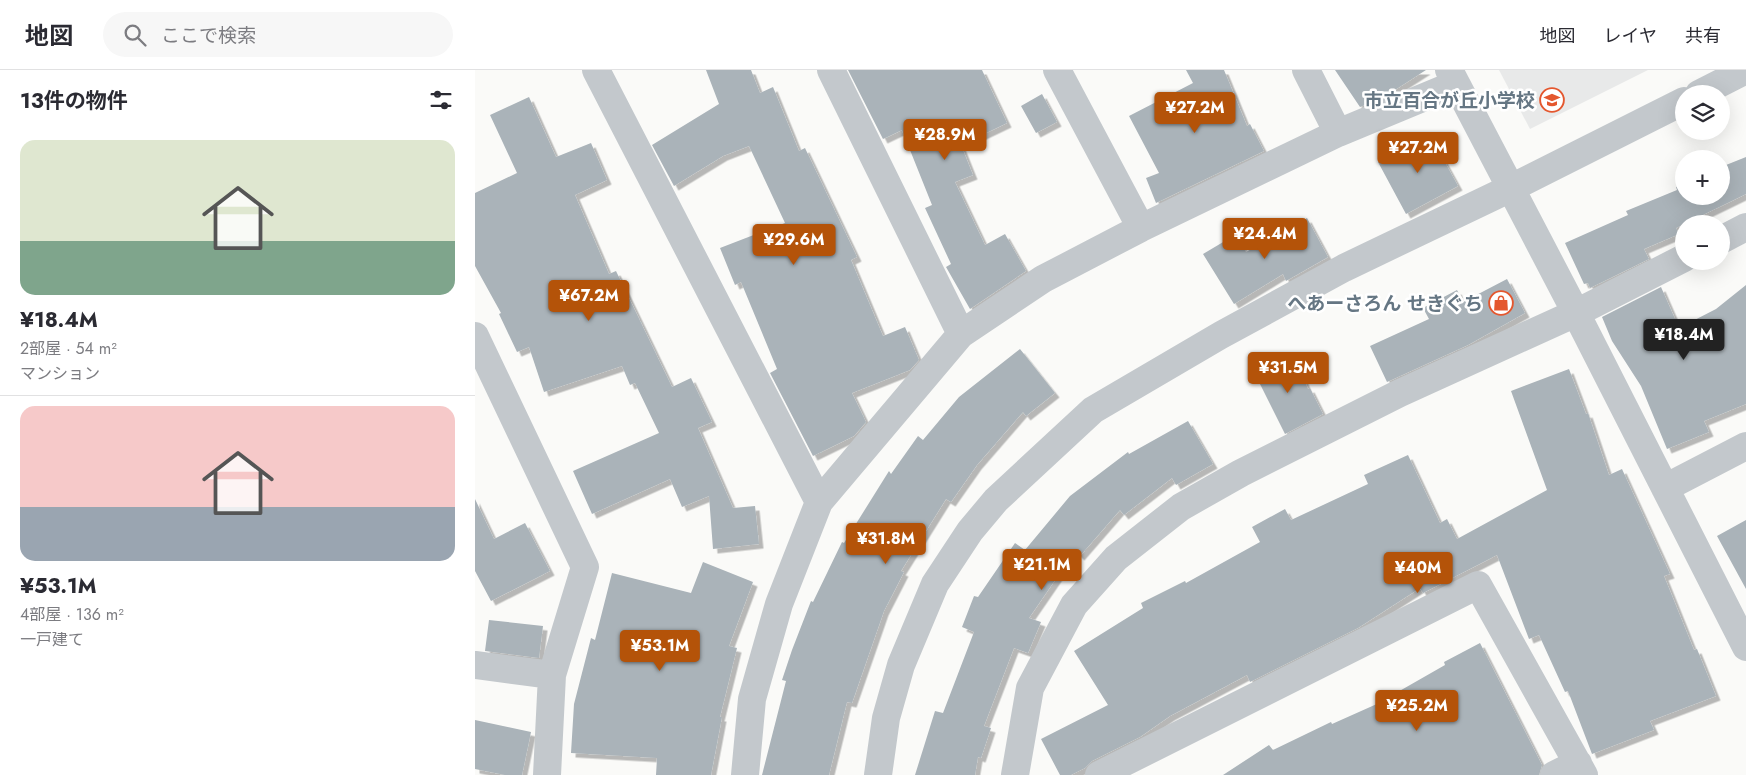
<!DOCTYPE html>
<html lang="ja">
<meta charset="utf-8">
<style>
:root{--surface:#fff;--page:#f7f7f7;--text:#2b2b33;--muted:#7c7c81;--line:#e1e1e2;--accent:#b45309}
body{margin:0;font-family:Jost,"Noto Sans JP",sans-serif;background:var(--page);color:var(--text);height:100vh;display:flex;flex-direction:column;font-size:19px;white-space:nowrap}
*{box-sizing:border-box;margin:0}
p{font-size:16px;color:var(--muted)}
.icon{flex:none;width:28px;height:28px;fill:none;stroke:currentColor;stroke-width:2;stroke-linecap:round;stroke-linejoin:round}
.map{position:relative;flex:1;overflow:hidden}
.panel{display:flex;flex-direction:column;background:var(--surface);width:475px}
.panel>*{flex:none}
.buttons{position:absolute;left:1200px;top:15px;display:grid;gap:10px}
.buttons a{display:grid;place-items:center;width:55px;height:55px;border-radius:50%;background:var(--surface);box-shadow:0 5px 20px #0002;font-size:25px}
.price{position:absolute;translate:-50% -42px;padding:0 11px;border-radius:5px;background:var(--accent);color:#fff;font-size:16px;line-height:32px;filter:drop-shadow(0 1px 2px #0008)}
.price::after{content:'';position:absolute;left:50%;top:30px;width:15px;height:11px;margin-left:-8px;background:inherit;clip-path:polygon(0 0,100% 0,50% 100%)}
.price.current{background:#222;color:#fff}
ul{padding:0;list-style:none}
li{display:grid;align-content:center;gap:10px;height:265px;padding:0 20px}
li+li{border-top:1px solid var(--line)}
li span{display:grid;place-items:center;height:155px;border-radius:15px;color:#555}
li>.icon{margin-inline-start:auto}
span .icon{width:90px;height:90px;fill:#fffc;stroke-width:1}
li b{font-size:21px}
h2{display:flex;justify-content:space-between;align-items:center;height:60px;padding:0 20px;font-size:21px}
header{display:flex;align-items:center;gap:30px;box-sizing:border-box;height:70px;padding:0 25px;background:var(--surface);border-bottom:1px solid var(--line)}
header strong{font-size:24px}
nav{display:flex;gap:28px;margin-inline-start:auto;font-size:18px}
.search{width:350px;height:45px;background:var(--page);display:flex;align-items:center;gap:12px;box-sizing:border-box;padding:0 18px;border-radius:28px;color:var(--muted);font-size:19px}
main{display:flex;flex:1;min-height:0}
.map>svg:first-child{display:block}
.built{fill:#e8e9e9}
.building{fill:#aab3b9;filter:url(#shadow)}
.lines{fill:none;stroke-linecap:round;stroke-linejoin:round}
.street{stroke:#c3c8cc;stroke-width:28}
.labels{text-anchor:middle;stroke-width:5;stroke-linejoin:round;paint-order:stroke}
.poi-label{font-size:19px;font-weight:bold;fill:#657683;stroke:#fff;text-anchor:end}
</style>
<header>
<strong>地図</strong>
<div class="search"><svg class="icon" aria-label="search" viewBox="0 0 24 24"><circle cx="10" cy="10" r="6"/><path d="M15 15l6 6"/></svg>ここで検索</div>
<nav><a>地図</a><a>レイヤ</a><a>共有</a></nav>
</header>
<main>
<section class="panel">
<h2>13件の物件<svg class="icon" aria-label="filters" viewBox="0 0 24 24"><path d="M4 7h16M4 17h16"/><circle cx="9" cy="7" r="2"/><circle cx="15" cy="17" r="2"/></svg></h2>
<ul>
<li><span style="background:linear-gradient(#dfe7d0 65%,#7fa58c 0)"><svg class="icon" aria-label="home" viewBox="0 0 24 24"><path d="M3 11l9-7 9 7M6 9v11h12V9"/></svg></span><div><b>¥18.4M</b><p>2部屋 · 54 m²</p><p>マンション</p></div></li>
<li><span style="background:linear-gradient(#f6c9c9 65%,#9aa5b1 0)"><svg class="icon" aria-label="home" viewBox="0 0 24 24"><path d="M3 11l9-7 9 7M6 9v11h12V9"/></svg></span><div><b>¥53.1M</b><p>4部屋 · 136 m²</p><p>一戸建て</p></div></li>
</ul>
</section>
<div class="map">
<svg width="1271" height="705" viewBox="0 0 1271 705">
<defs>
<filter id="shadow"><feDropShadow dx="4.5" dy="4.5" stdDeviation="0" flood-color="#0004"/></filter>
</defs>
<rect width="100%" height="100%" fill="#fafaf8"/>
<path class="built" d="M 1024,0 L 1173,0 L 1055,59 Z"/>
<path class="building" d="M 231,0 L 276,0 L 285,23 L 298,17 L 324,81 L 330,78 L 382,187 L 376,190 L 408,266 L 430,257 L 444,290 L 435,300 L 377,323 L 391,352 L 379,366 L 338,386 L 295,303 L 302,299 L 266,212 L 260,215 L 245,178 L 310,153 L 274,76 L 248,86 L 199,116 L 177,75 L 244,34 Z
M 373,0 L 507,0 L 532,53 L 486,75 L 498,105 L 480,112 L 510,175 L 530,164 L 551,201 L 495,239 L 471,197 L 476,194 L 450,138 L 457,135 L 427,60 L 408,69 Z
M 711,0 L 749,0 L 772,56 L 775,54 L 789,81 L 681,133 L 671,108 L 684,103 L 654,46 L 718,13 Z
M 860,0 L 951,0 L 909,27 L 885,37 Z
M 567,24 L 582,52 L 561,63 L 546,36 Z
M 54,27 L 81,87 L 116,73 L 132,110 L 100,125 L 134,204 L 141,201 L 197,317 L 216,308 L 237,352 L 223,358 L 258,438 L 280,436 L 284,474 L 238,479 L 234,426 L 207,437 L 195,409 L 117,444 L 98,401 L 184,363 L 160,313 L 155,315 L 147,296 L 69,322 L 54,277 L 42,282 L 24,244 L 26,243 L 0,196 L 0,123 L 42,103 L 15,45 Z
M 955,65 L 983,116 L 931,144 L 903,92 Z
M 1271,87 L 1271,124 L 1201,158 L 1204,164 L 1169,179 L 1174,189 L 1115,218 L 1113,213 L 1109,214 L 1090,173 L 1153,145 L 1151,141 L 1202,120 L 1201,117 L 1209,114 L 1209,126 L 1246,126 L 1246,97 Z
M 832,148 L 853,187 L 811,211 L 808,204 L 759,234 L 728,184 L 760,165 L 771,182 Z
M 1032,209 L 1050,243 L 993,275 L 912,312 L 895,276 L 954,249 L 948,238 L 982,220 L 988,232 Z
M 1271,215 L 1271,334 L 1229,351 L 1234,362 L 1192,379 L 1166,316 L 1137,271 L 1127,247 L 1186,217 L 1204,258 L 1241,239 Z
M 545,279 L 580,323 L 551,346 L 548,342 L 502,395 L 476,432 L 471,429 L 426,501 L 429,502 L 409,541 L 377,633 L 372,632 L 354,705 L 287,705 L 311,611 L 307,610 L 317,580 L 336,531 L 338,532 L 367,472 L 369,473 L 414,401 L 416,404 L 443,366 L 448,370 L 484,327 Z
M 818,284 L 833,319 L 835,318 L 848,344 L 810,364 L 779,302 Z
M 1094,299 L 1111,344 L 1113,343 L 1134,405 L 1147,399 L 1195,504 L 1189,506 L 1219,580 L 1222,579 L 1241,626 L 1175,651 L 1179,660 L 1117,684 L 1093,621 L 1090,622 L 1064,565 L 1054,569 L 1022,485 L 948,523 L 945,518 L 883,558 L 775,612 L 772,605 L 695,646 L 665,667 L 617,691 L 610,698 L 596,705 L 585,705 L 566,669 L 633,635 L 599,581 L 668,538 L 666,533 L 710,511 L 711,513 L 785,472 L 777,457 L 810,439 L 816,450 L 893,414 L 889,405 L 933,385 L 965,453 L 972,449 L 982,469 L 1072,420 L 1036,321 Z
M 713,351 L 738,394 L 701,415 L 697,408 L 649,445 L 645,440 L 605,486 L 600,481 L 554,548 L 566,552 L 553,583 L 539,578 L 509,656 L 516,658 L 506,688 L 503,687 L 500,705 L 440,705 L 460,641 L 468,643 L 499,562 L 487,557 L 499,526 L 503,527 L 540,473 L 550,480 L 595,426 L 653,382 L 654,384 Z
M 0,429 L 19,469 L 50,453 L 75,501 L 16,531 L 0,501 Z
M 1271,450 L 1271,519 L 1242,466 Z
M 228,492 L 278,512 L 254,576 L 262,578 L 245,647 L 247,647 L 236,705 L 181,705 L 182,688 L 96,683 L 99,634 L 116,568 L 120,570 L 137,503 L 216,523 Z
M 14,550 L 68,556 L 64,588 L 10,581 Z
M 1005,573 L 1067,695 L 1064,705 L 748,705 L 794,675 L 798,680 L 856,652 L 857,654 L 922,625 L 921,623 L 970,595 L 969,592 Z
M 0,650 L 56,662 L 47,705 L 30,705 L 0,699 Z"/>
<g class="lines">
<path class="street" d="M 121,0 L 344,432
M 356,0 L 486,264
M 582,0 L 666,158
M 831,0 L 863,63
M 974,0 L 1101,243 L 1271,577
M 1224,24 L 1271,0
M 1246,170 L 1271,157
M 0,266 L 110,497 L 77,605 L 72,705
M 1190,418 L 1271,376
M 0,595 L 77,605
M 270,705 L 277,629 L 304,534 L 344,432 L 486,264 L 568,209 L 666,158 L 863,63 L 981,14
M 403,705 L 411,648 L 426,595 L 460,514 L 495,461 L 521,430 L 618,340 L 746,265 L 869,198 L 1036,118 L 1209,31
M 540,705 L 555,618 L 599,535 L 641,488 L 706,437 L 766,403 L 925,323 L 1101,243 L 1209,188
M 624,705 L 1003,515 L 1109,705
M 1079,705 L 1103,693"/>
</g>
<defs>
<g id="school-ring" transform="scale(1.25)"><circle r="9.5" fill="#fff" stroke="#e4572e" stroke-width="1.5"/><path d="M0-5L7-2L0 1L-7-2ZM-4 1L0 2.5L4 1V4Q0 6-4 4Z" fill="#e4572e"/></g>
<g id="shop-ring" transform="scale(1.25)"><circle r="9.5" fill="#fff" stroke="#e4572e" stroke-width="1.5"/><path d="M-5-2.5h2.3a2.7 3.5 0 0 1 5.4 0H5L5.5 6h-11ZM-1.5-2.5h3a1.5 2.3 0 0 0-3 0Z" fill="#e4572e"/></g>
</defs>
<g fill-rule="evenodd">
<use href="#school-ring" x="1077" y="30"/>
<use href="#shop-ring" x="1026" y="233"/>
</g>
<g class="labels">
<g class="poi-label">
<text x="1060" y="37">市立百合が丘小学校</text>
<text x="1008" y="240">へあーさろん せきぐち</text>
</g>
</g>
</svg>
<div class="buttons">
<a><svg class="icon" aria-label="layers" viewBox="0 0 24 24"><path d="M12 4l9 5-9 5-9-5zM3 14l9 5 9-5"/></svg></a>
<a>+</a>
<a>−</a>
</div>
<b class="price" style="left:720px;top:64px">¥27.2M</b>
<b class="price" style="left:470px;top:91px">¥28.9M</b>
<b class="price" style="left:943px;top:104px">¥27.2M</b>
<b class="price" style="left:790px;top:190px">¥24.4M</b>
<b class="price" style="left:319px;top:196px">¥29.6M</b>
<b class="price" style="left:114px;top:252px">¥67.2M</b>
<b class="price current" style="left:1209px;top:291px">¥18.4M</b>
<b class="price" style="left:813px;top:324px">¥31.5M</b>
<b class="price" style="left:411px;top:495px">¥31.8M</b>
<b class="price" style="left:567px;top:521px">¥21.1M</b>
<b class="price" style="left:943px;top:524px">¥40M</b>
<b class="price" style="left:185px;top:602px">¥53.1M</b>
<b class="price" style="left:942px;top:662px">¥25.2M</b>
</div>
</main>
